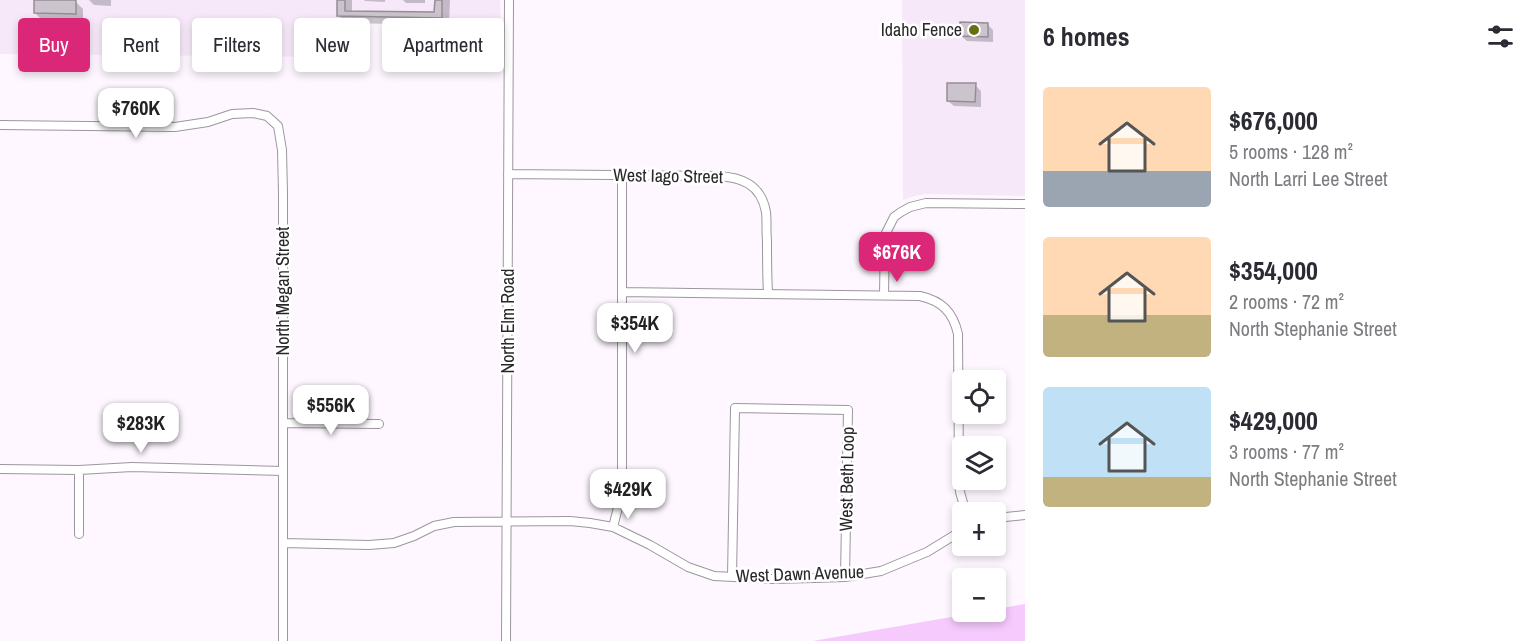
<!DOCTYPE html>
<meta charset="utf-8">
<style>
:root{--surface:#fff;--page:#f7f7f7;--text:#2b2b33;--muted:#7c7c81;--accent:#db2777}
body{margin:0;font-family:"Archivo Narrow",sans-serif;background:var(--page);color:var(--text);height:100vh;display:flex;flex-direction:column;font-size:22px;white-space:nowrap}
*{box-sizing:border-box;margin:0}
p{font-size:20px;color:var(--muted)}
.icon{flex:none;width:33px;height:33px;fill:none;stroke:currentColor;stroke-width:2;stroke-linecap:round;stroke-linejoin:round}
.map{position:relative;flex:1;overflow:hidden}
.panel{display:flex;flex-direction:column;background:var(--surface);width:510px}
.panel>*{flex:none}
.banner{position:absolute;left:18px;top:18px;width:570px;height:54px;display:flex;gap:12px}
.buttons{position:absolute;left:952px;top:370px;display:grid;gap:12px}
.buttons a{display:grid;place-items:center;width:54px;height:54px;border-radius:6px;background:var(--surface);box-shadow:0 3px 9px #0003;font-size:30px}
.price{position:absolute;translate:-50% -51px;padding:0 14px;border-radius:12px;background:#fff;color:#222;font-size:20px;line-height:39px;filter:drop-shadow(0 2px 3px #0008)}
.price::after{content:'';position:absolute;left:50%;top:36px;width:18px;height:14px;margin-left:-9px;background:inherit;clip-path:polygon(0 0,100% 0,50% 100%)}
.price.active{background:var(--accent);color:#fff}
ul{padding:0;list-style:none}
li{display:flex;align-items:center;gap:18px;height:150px;padding:0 18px}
li span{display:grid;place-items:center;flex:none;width:168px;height:120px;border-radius:6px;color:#555}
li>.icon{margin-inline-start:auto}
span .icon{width:72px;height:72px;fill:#fffc;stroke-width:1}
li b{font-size:26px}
h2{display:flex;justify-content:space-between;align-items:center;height:72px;padding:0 18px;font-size:26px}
.tag{padding:0 21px;border-radius:6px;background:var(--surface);box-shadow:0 3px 9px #0003;font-size:21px;line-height:54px}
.tag.active{background:var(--accent);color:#fff}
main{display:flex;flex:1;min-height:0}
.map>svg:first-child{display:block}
.built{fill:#f6e8f8}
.green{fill:#f6cafd}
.shadow{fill:#0003}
.building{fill:#ccc4cd;stroke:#958d96;stroke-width:1.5}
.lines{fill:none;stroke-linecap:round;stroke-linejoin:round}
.street-casing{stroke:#9d959f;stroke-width:10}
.street{stroke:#fff;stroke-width:8}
.poi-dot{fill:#6a6e12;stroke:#fff;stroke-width:2}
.labels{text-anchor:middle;stroke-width:5;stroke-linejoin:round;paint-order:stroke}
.poi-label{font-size:18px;fill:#2a272b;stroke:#fff;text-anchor:end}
.street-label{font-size:18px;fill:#2a272b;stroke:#fff}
</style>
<main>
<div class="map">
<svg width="1025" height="641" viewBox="0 0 1025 641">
<rect width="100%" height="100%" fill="#fef7ff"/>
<path class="built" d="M 0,0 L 500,0 L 501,21 L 335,18 L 335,57 L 0,54 Z
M 902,0 L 1025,0 L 1025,196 L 925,194 L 915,196 L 903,200 Z"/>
<path class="green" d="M 1025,604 L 1025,641 L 813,641 L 980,612 L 996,612 L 996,609 Z"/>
<path class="shadow" d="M 39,0 L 74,0 L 83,9 L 83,21 L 43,21 L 35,13 Z
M 89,0 L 111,0 L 111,6 L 94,5 Z
M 339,0 L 352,0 L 352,12 L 436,14 L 436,0 L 450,0 L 449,25 L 346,23 L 338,15 Z
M 364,0 L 385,0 L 385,2 L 365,1 Z
M 403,0 L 425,0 L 425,3 L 406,3 Z
M 987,24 L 993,30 L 993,42 L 967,41 L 961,36 Z
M 74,36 L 82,44 L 82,56 L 42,55 L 34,47 Z
M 975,85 L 981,91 L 981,107 L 954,106 L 948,101 Z"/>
<path class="building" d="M 34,0 L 76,0 L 76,14 L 34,13 Z
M 337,0 L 345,0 L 345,11 L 434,12 L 435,0 L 442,0 L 442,18 L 337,16 Z
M 960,22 L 988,23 L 988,37 L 960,36 Z
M 33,33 L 75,34 L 74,49 L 33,48 Z
M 947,83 L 976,83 L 975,102 L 947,101 Z"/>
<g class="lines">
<g class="street-casing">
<path id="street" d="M 0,125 L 175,127 L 208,122 L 232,114 L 253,113 L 267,116 L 278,126 L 282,150 L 283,193 L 283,641
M 508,174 L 717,176 C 741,177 761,184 766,212 C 767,221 766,231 767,240 C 767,258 767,275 768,293
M 622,292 L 920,296 C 942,301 953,312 958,334 L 959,477 L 960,492 L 966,513
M 884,295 L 885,235 L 894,217 L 901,212 L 910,207 L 926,203 L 1025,204
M 283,423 L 379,424
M 0,469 L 79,470 L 132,467 L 283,471
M 996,518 L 1025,515
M 613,527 L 622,492 L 622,176
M 79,534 L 79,470
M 283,543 L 369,545 L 394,543 L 414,536 L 434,526 L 454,522 L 570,521 L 590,523 L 613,527 L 650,545 L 688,567 L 714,576 L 772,579 L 814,578 L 845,577 L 881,571 L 927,552 L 963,530
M 732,577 L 735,408 L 848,410 L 845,577
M 506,641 L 509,0"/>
</g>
<use href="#street" class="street"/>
</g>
<circle class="poi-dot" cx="974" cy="30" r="6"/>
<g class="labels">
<g class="poi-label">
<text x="962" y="36">Idaho Fence</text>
</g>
<g class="street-label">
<text transform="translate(668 176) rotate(1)" y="6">West Iago Street</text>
<text transform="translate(283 291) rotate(-90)" y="6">North Megan Street</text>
<text transform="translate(508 321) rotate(-90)" y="6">North Elm Road</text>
<text transform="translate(847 479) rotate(-89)" y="6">West Beth Loop</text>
<text transform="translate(800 574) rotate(-2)" y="6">West Dawn Avenue</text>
</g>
</g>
</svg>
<div class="buttons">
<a><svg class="icon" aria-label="locate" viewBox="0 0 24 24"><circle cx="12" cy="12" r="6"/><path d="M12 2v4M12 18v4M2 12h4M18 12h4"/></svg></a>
<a><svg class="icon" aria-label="layers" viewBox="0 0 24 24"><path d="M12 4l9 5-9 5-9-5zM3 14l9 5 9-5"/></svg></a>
<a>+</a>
<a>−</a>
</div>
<b class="price" style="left:136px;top:139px">$760K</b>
<b class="price active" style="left:897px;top:283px">$676K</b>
<b class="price" style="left:635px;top:354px">$354K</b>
<b class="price" style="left:331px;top:436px">$556K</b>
<b class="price" style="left:141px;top:454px">$283K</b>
<b class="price" style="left:628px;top:520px">$429K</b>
<div class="banner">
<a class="tag active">Buy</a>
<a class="tag">Rent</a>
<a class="tag">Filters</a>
<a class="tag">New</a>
<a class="tag">Apartment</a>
</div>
</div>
<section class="panel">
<h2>6 homes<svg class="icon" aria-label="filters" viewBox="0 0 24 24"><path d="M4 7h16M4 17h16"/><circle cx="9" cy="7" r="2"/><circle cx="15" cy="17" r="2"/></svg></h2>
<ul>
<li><span style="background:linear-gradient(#ffd9b3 70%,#9aa5b1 0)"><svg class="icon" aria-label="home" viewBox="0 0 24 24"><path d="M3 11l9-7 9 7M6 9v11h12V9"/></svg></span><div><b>$676,000</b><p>5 rooms · 128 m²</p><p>North Larri Lee Street</p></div></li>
<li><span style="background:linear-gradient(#ffd9b3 65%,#c2b280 0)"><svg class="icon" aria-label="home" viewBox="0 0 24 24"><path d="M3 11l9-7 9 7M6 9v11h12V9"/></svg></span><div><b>$354,000</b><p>2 rooms · 72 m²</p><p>North Stephanie Street</p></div></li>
<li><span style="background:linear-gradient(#bfe0f5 75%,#c2b280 0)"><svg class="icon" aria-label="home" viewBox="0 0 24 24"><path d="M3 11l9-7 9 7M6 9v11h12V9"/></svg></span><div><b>$429,000</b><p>3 rooms · 77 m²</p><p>North Stephanie Street</p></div></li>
</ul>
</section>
</main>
